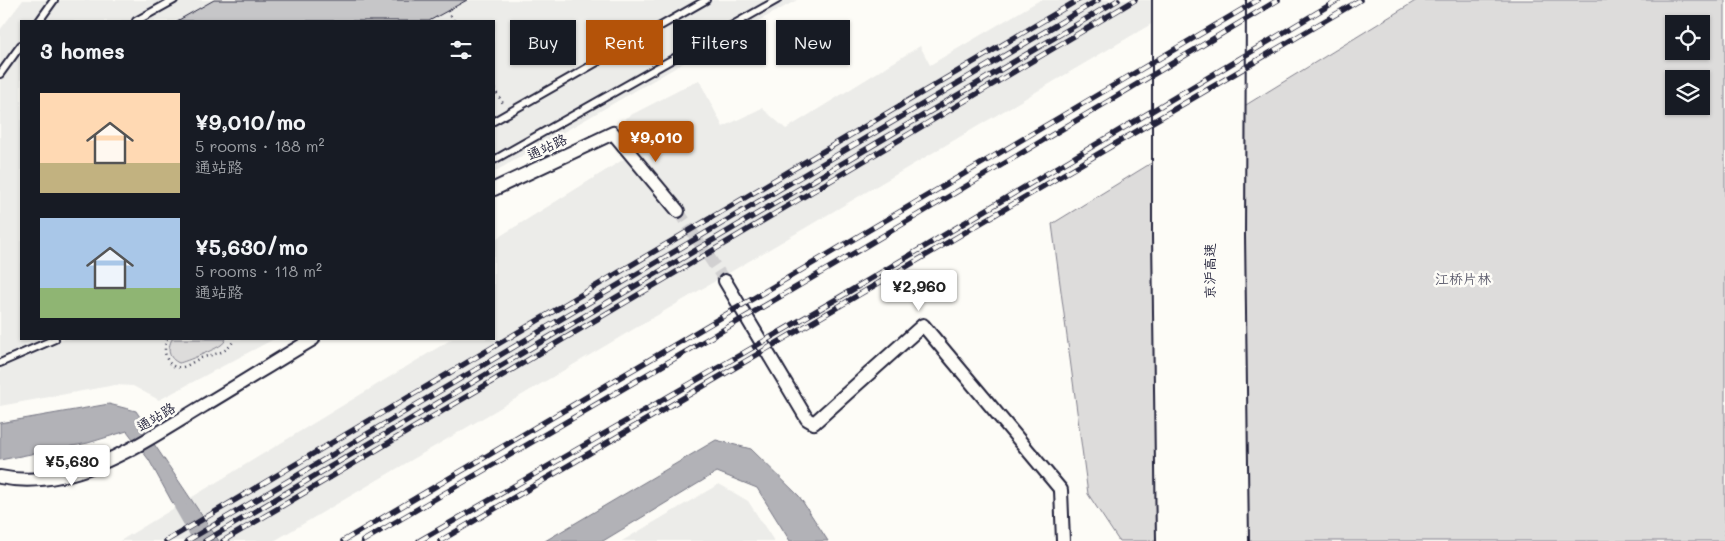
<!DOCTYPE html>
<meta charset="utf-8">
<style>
:root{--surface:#171b24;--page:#242831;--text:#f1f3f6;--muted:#9ea1a6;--accent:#b45309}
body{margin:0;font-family:Mali,"LXGW WenKai TC",sans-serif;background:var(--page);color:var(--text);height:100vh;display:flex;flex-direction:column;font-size:19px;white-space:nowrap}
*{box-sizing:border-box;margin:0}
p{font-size:16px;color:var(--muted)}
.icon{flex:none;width:28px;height:28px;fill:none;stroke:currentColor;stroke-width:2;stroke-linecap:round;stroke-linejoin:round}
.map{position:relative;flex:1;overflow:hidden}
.details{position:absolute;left:20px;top:20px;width:475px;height:320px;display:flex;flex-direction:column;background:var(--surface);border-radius:0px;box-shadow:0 1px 4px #0004}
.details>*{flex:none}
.guide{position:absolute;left:510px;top:20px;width:475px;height:45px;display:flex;gap:10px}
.controls{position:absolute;left:1665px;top:15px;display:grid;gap:10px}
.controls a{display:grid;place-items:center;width:45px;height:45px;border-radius:0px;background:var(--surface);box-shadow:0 1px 4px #0004;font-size:25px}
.price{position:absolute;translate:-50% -42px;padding:0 11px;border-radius:5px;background:#fff;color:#222;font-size:16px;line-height:32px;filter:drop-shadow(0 1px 2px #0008)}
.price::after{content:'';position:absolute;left:50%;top:30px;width:15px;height:11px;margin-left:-8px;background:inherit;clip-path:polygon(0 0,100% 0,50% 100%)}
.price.active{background:var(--accent);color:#fff}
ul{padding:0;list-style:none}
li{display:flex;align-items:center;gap:15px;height:125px;padding:0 20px}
li span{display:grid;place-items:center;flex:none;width:140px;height:100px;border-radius:0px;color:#555}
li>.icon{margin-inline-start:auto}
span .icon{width:60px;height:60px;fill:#fffc;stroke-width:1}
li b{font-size:21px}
h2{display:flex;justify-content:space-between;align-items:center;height:60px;padding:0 20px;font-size:21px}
.chip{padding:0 18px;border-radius:0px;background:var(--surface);box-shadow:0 1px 4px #0004;font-size:18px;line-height:45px}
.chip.active{background:var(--accent);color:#fff}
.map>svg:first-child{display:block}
.built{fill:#ecece9}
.green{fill:#dddcdb;stroke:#807f8b;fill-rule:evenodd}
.water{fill:#b2b2b7;stroke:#787885}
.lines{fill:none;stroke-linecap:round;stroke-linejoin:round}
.canal{stroke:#b2b2b7;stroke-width:12}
.building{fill:#c6c6c8;stroke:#22223b}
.street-tunnel{stroke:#d1d0d1;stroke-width:12;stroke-dasharray:12 6;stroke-linecap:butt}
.lane-casing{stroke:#22223b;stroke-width:10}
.street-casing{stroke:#22223b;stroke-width:16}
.highway-casing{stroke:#22223b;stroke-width:28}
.path{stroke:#22223b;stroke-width:2.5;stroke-dasharray:1 4;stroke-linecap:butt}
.lane{stroke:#fdfcf7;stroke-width:6}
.street{stroke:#fdfcf7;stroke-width:12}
.highway{stroke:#fdfcf7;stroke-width:24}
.rail-casing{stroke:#22223b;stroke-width:5.5}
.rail{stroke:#fdfcf7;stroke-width:4;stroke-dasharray:11;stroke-linecap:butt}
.labels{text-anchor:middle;stroke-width:5;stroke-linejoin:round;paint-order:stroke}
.street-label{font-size:14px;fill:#22223b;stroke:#fdfcf7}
.park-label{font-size:14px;fill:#5a5a6b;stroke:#fdfcf7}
</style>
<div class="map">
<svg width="1725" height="541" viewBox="0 0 1725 541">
<rect width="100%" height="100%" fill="#fdfcf7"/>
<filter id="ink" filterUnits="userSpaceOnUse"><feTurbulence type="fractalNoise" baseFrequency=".02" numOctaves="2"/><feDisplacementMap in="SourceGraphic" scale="10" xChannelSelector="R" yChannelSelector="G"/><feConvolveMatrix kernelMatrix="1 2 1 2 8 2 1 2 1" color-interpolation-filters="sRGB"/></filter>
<g filter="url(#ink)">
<path class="built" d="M 23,0 L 797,0 L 734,34 L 494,172 L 494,21 L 21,21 L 21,339 L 274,339 L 159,400 L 133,386 L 115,385 L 0,406 L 0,30 Z
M 1040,0 L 1192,0 L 274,541 L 120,541 L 452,339 L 494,339 L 494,240 L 637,151 L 625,118 L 699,80 L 723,127 L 762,108 L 786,129 L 920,46 L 930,65 Z
M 719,484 L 748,501 L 774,541 L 622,541 Z"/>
<path class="green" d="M 1417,0 L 1725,0 L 1725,541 L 1119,541 L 1088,494 L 1052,224 ZM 1674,24 L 1701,24 L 1701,51 L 1674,51 ZM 1674,79 L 1701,79 L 1701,106 L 1674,106 Z
M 172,339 L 226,339 C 225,341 223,344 221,345 C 216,349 185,362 179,363 C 168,358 167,349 172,339 Z"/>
<path class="water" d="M 109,404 L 136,411 L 140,417 L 142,426 L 219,541 L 207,541 L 172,502 L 149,460 L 127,431 L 88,443 L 0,460 L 0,423 Z
M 716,440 L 751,449 L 799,496 L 828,541 L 790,541 L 757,488 L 717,472 L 603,541 L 545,541 Z"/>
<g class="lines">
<path class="canal" d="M 180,506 L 200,541"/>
</g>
<path class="building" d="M 214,0 L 467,0 L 429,21 L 177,21 Z"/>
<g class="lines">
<path class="street-tunnel" d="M 678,211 L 725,281"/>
<g class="lane-casing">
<path id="lane" d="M 39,21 L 54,0
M 136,21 L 174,0
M 0,74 L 21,45
M 494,121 L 706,0
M 494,160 L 777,0
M 0,363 L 55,339"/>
</g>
<g class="street-casing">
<path id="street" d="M 494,189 L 613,133 L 678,211
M 725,281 L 807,419 L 814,423 L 923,325 L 1061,490 L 1063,541
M 0,477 C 74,492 143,442 203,406 C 240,384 276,361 313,339"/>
</g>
<g class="highway-casing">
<path id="highway" d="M 1165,0 L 1165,236 L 1169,541
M 1188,0 L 1188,308 L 1192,541
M 1210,0 L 1210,306 L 1214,541
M 1233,0 L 1232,236 L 1236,541"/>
</g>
<path class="path" d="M 448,11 L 454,21
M 494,89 L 504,105
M 167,339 C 162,351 166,370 183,367 C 190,365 195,360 201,358 C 215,353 228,354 234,339"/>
<use href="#lane" class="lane"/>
<use href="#street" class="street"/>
<use href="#highway" class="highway"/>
<g class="rail-casing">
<path id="rail" d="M 166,541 L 1078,0
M 187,541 L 1098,0
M 205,541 L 1118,0
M 223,541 L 1135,0
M 343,541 L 1258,0
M 363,541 L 834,265 L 1278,0
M 419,541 L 835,300 L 1338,0
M 440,541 L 1360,0"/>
</g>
<use href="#rail" class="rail"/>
</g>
</g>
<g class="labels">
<g class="street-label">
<text transform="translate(547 147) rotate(-25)" y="5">通站路</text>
<text transform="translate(1210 271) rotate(-90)" y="5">京沪高速</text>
<text transform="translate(156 417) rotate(-31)" y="5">通站路</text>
</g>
<g class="park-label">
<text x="1463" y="284">江桥片林</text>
</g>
</g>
</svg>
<div class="controls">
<a><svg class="icon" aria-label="locate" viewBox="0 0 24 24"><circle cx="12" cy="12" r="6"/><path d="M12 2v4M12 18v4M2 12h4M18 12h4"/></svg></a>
<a><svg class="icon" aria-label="layers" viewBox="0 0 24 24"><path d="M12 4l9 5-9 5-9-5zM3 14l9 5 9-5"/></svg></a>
</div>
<b class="price active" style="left:656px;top:163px">¥9,010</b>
<b class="price" style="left:919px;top:312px">¥2,960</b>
<b class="price" style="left:72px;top:487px">¥5,630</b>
<div class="guide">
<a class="chip">Buy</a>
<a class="chip active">Rent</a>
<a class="chip">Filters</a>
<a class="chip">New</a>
</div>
<section class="details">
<h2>3 homes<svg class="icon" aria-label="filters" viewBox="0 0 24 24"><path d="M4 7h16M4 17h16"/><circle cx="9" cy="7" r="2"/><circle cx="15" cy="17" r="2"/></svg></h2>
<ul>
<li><span style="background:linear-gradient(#ffd9b3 70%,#c2b280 0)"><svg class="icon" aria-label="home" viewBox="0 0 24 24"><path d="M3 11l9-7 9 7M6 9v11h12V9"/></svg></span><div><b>¥9,010/mo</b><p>5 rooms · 188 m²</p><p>通站路</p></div></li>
<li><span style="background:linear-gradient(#a9c7e8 70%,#8fb573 0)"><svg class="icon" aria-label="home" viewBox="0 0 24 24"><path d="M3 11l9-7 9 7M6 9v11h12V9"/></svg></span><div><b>¥5,630/mo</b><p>5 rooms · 118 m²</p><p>通站路</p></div></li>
</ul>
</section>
</div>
